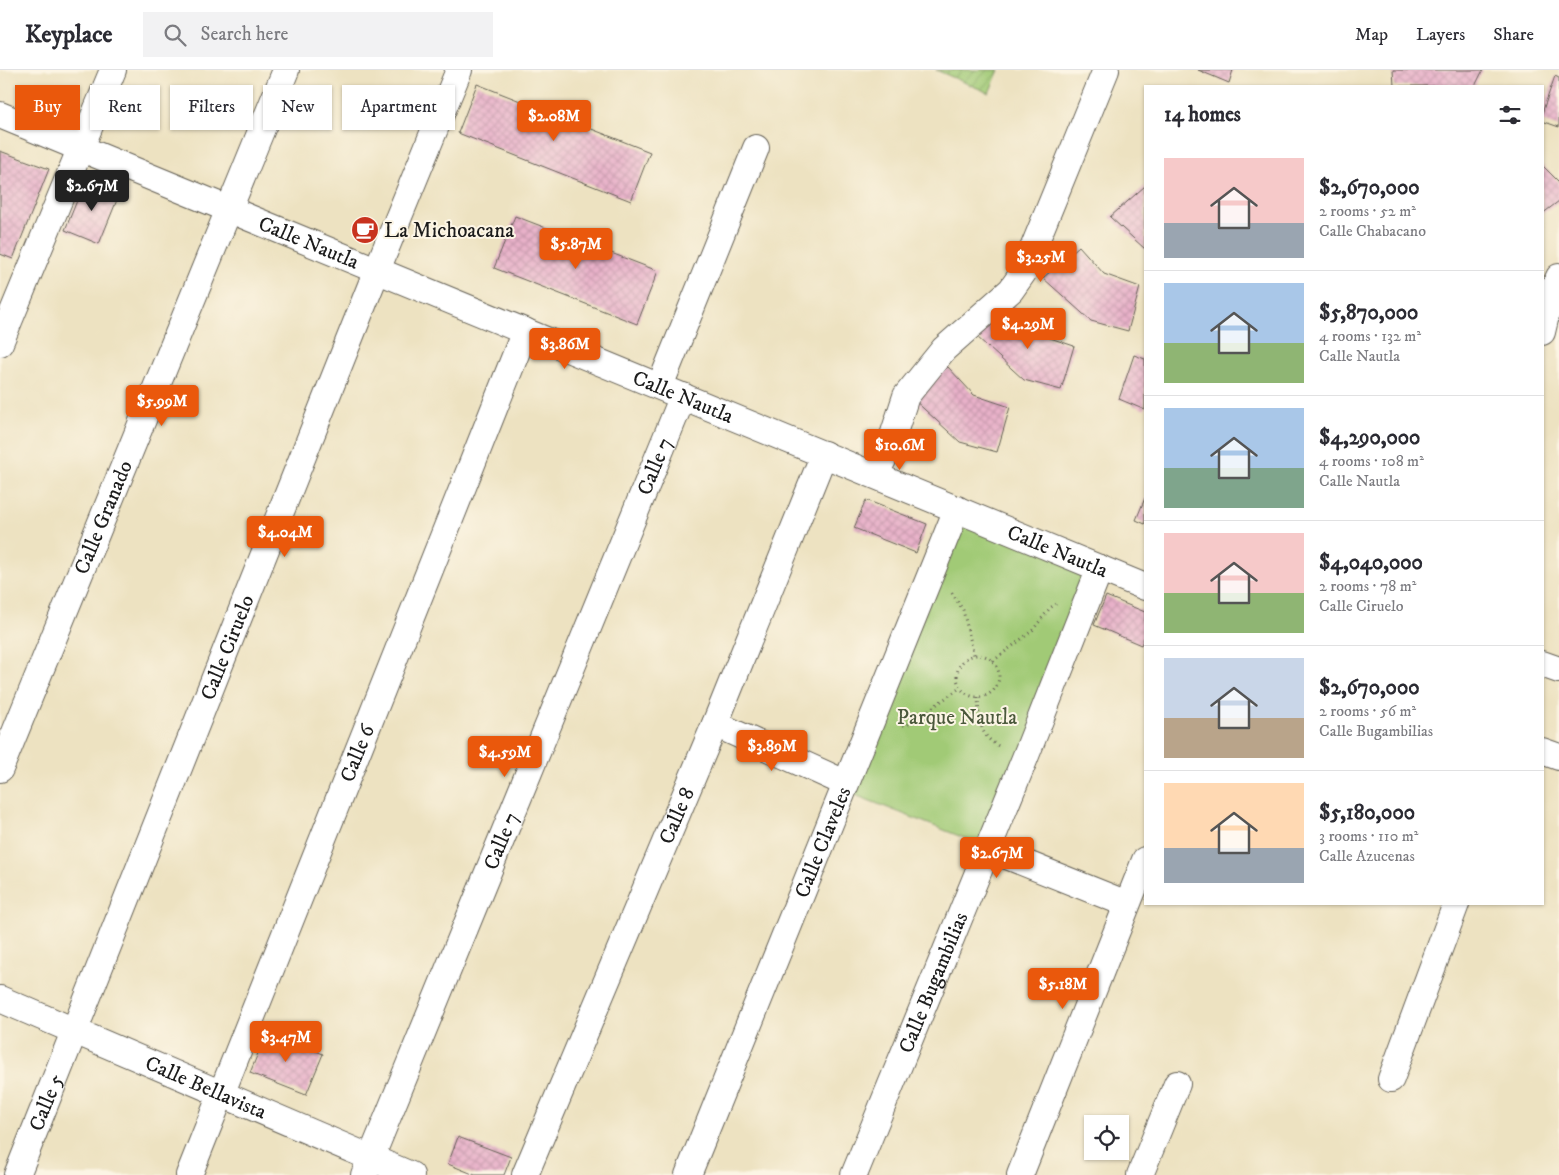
<!DOCTYPE html>
<meta charset="utf-8">
<style>
:root{--surface:#fff;--page:#f2f2f3;--text:#2b2b33;--muted:#7c7c81;--line:#e1e1e2;--accent:#ea580c}
body{margin:0;font-family:"IM FELL DW Pica",serif;background:var(--page);color:var(--text);height:100vh;display:flex;flex-direction:column;font-size:19px;white-space:nowrap}
*{box-sizing:border-box;margin:0}
p{font-size:16px;color:var(--muted)}
.icon{flex:none;width:28px;height:28px;fill:none;stroke:currentColor;stroke-width:2;stroke-linecap:round;stroke-linejoin:round}
.map{position:relative;flex:1;overflow:hidden}
.sheet{position:absolute;left:1144px;top:15px;width:400px;height:820px;display:flex;flex-direction:column;background:var(--surface);border-radius:0px;box-shadow:0 1px 4px #0004}
.sheet>*{flex:none}
.top-card{position:absolute;left:15px;top:15px;width:475px;height:45px;display:flex;gap:10px}
.tools{position:absolute;left:1084px;top:1045px;display:grid;gap:10px}
.tools a{display:grid;place-items:center;width:45px;height:45px;border-radius:0px;background:var(--surface);box-shadow:0 1px 4px #0004;font-size:25px}
.price{position:absolute;translate:-50% -42px;padding:0 11px;border-radius:5px;background:var(--accent);color:#fff;font-size:16px;line-height:32px;filter:drop-shadow(0 1px 2px #0008)}
.price::after{content:'';position:absolute;left:50%;top:30px;width:15px;height:11px;margin-left:-8px;background:inherit;clip-path:polygon(0 0,100% 0,50% 100%)}
.price.on{background:#222;color:#fff}
ul{padding:0;list-style:none}
li{display:flex;align-items:center;gap:15px;height:125px;padding:0 20px}
li+li{border-top:1px solid var(--line)}
li span{display:grid;place-items:center;flex:none;width:140px;height:100px;border-radius:0px;color:#555}
li>.icon{margin-inline-start:auto}
span .icon{width:60px;height:60px;fill:#fffc;stroke-width:1}
li b{font-size:21px}
h2{display:flex;justify-content:space-between;align-items:center;height:60px;padding:0 20px;font-size:21px}
.pill{padding:0 18px;border-radius:0px;background:var(--surface);box-shadow:0 1px 4px #0004;font-size:18px;line-height:45px}
.pill.on{background:var(--accent);color:#fff}
header{display:flex;align-items:center;gap:30px;box-sizing:border-box;height:70px;padding:0 25px;background:var(--surface);border-bottom:1px solid var(--line)}
header strong{font-size:24px}
nav{display:flex;gap:28px;margin-inline-start:auto;font-size:18px}
.search{width:350px;height:45px;background:var(--page);display:flex;align-items:center;gap:12px;box-sizing:border-box;padding:0 18px;border-radius:0px;color:var(--muted);font-size:19px}
.map>svg:first-child{display:block}
.park{fill:#a1ca76;stroke:#5e7349}
.garden{fill:url(#garden-furrows);stroke:#5e7349}
.building{fill:url(#building-cross-hatch)}
.lines{fill:none;stroke-linecap:round;stroke-linejoin:round}
.minor-casing{stroke:#656156;stroke-width:28}
.path{stroke:#656156;stroke-width:3;stroke-dasharray:1 4;stroke-linecap:butt}
.minor{stroke:#fff;stroke-width:26}
.labels{text-anchor:middle;stroke-width:4;stroke-linejoin:round;paint-order:stroke}
.poi-label{font-size:21px;fill:#1c1c1c;stroke:#fcf5e5;text-anchor:start}
.street-label{font-size:21px;fill:#1c1c1c;stroke:#fcf5e5}
.park-label{font-size:21px;fill:#4b593c;stroke:#fcf5e5}
</style>
<header>
<strong>Keyplace</strong>
<div class="search"><svg class="icon" aria-label="search" viewBox="0 0 24 24"><circle cx="10" cy="10" r="6"/><path d="M15 15l6 6"/></svg>Search here</div>
<nav><a>Map</a><a>Layers</a><a>Share</a></nav>
</header>
<div class="map">
<svg width="1559" height="1105" viewBox="0 0 1559 1105">
<defs>
<pattern id="garden-furrows" width="10" height="10" patternUnits="userSpaceOnUse" patternTransform="scale(1.25)"><rect width="10" height="10" fill="#a1ca76"/><path d="M-1 1l2-2M0 10L10 0M9 11l2-2" fill="none" stroke="#8aad66"/></pattern>
<pattern id="building-cross-hatch" width="8" height="8" patternUnits="userSpaceOnUse" patternTransform="scale(1.25)"><rect width="8" height="8" fill="#e8b1c9"/><path d="M0 0l8 8M0 8l8-8" fill="none" stroke="#c698ac"/></pattern>
</defs>
<rect width="100%" height="100%" fill="#fcf5e5"/>
<filter id="ink" filterUnits="userSpaceOnUse"><feTurbulence type="fractalNoise" baseFrequency=".02" numOctaves="2"/><feDisplacementMap in="SourceGraphic" scale="10" xChannelSelector="R" yChannelSelector="G"/><feConvolveMatrix kernelMatrix="1 2 1 2 8 2 1 2 1" color-interpolation-filters="sRGB"/></filter>
<filter id="wash" filterUnits="userSpaceOnUse"><feTurbulence type="fractalNoise" baseFrequency=".0096" numOctaves="4" result="noise"/><feDisplacementMap in="SourceGraphic" scale="20" xChannelSelector="R" yChannelSelector="G"/><feGaussianBlur stdDeviation="1.12" result="paint"/><feColorMatrix in="noise" values="0 0 0 0 0 0 0 0 0 0 0 0 0 0 0 0 0 1.4 0 .05"/><feComposite in="paint" operator="in"/></filter>
<g filter="url(#wash)">
<rect width="100%" height="100%" fill="#ede2c1"/>
<path class="park" d="M 957,439 L 1100,498 L 987,777 L 845,721 Z"/>
<path class="garden" d="M 936,0 L 999,0 L 989,23 Z"/>
<g id="blocks">
<path class="building" d="M 1198,0 L 1233,0 L 1229,13 Z
M 1393,0 L 1483,0 L 1475,16 L 1394,16 Z
M 1555,6 L 1559,8 L 1559,57 L 1542,51 L 1542,43 Z
M 477,14 L 650,82 L 631,131 L 458,63 Z
M 0,81 L 49,99 L 13,189 L 0,184 Z
M 1542,95 L 1559,112 L 1559,131 L 1542,144 Z
M 85,111 L 119,125 L 99,174 L 65,160 Z
M 1145,116 L 1145,179 L 1110,147 Z
M 515,146 L 658,201 L 637,254 L 494,198 Z
M 1079,176 L 1104,204 L 1140,217 L 1128,261 L 1091,251 L 1043,208 Z
M 1012,235 L 1038,264 L 1074,276 L 1061,320 L 1024,310 L 976,266 Z
M 1134,285 L 1145,289 L 1145,340 L 1119,329 Z
M 948,297 L 974,325 L 1010,337 L 997,382 L 960,372 L 912,328 Z
M 1145,428 L 1145,454 L 1136,450 Z
M 866,430 L 927,454 L 916,483 L 854,458 Z
M 1106,526 L 1145,542 L 1145,566 L 1141,575 L 1094,555 Z
M 267,961 L 323,984 L 306,1025 L 250,1003 Z
M 458,1067 L 511,1087 L 504,1105 L 475,1105 L 448,1094 Z"/>
</g>
</g>
<g filter="url(#ink)">
<use href="#blocks" fill-opacity="0" stroke="#656156" stroke-width="1"/>
<g class="lines">
<g class="minor-casing">
<g id="minor">
<path id="s1" d="M 0,45 L 1145,517"/>
<path d="M 1542,262 L 1551,224 L 1559,207"/>
<path d="M 0,273 L 113,0"/>
<path d="M 660,316 L 756,78"/>
<path d="M 875,405 L 889,378 L 906,326 L 944,279 L 1011,220 L 1023,203 L 1106,0"/>
<path d="M 1542,594 L 1559,600"/>
<path d="M 715,654 L 845,713"/>
<path d="M 1542,681 L 1559,687"/>
<path id="s2" d="M 0,699 L 286,0"/>
<path d="M 987,778 L 1127,834"/>
<path id="s3" d="M 0,929 L 411,1105"/>
<path d="M 1391,1009 L 1456,834"/>
<path id="s4" d="M 17,1105 L 377,200 L 459,0"/>
<path id="s5" d="M 189,1105 L 525,261"/>
<path id="s6" d="M 364,1105 L 683,326"/>
<path id="s7" d="M 525,1105 L 715,654 L 824,384"/>
<path id="s8" d="M 688,1105 L 957,439"/>
<path id="s9" d="M 854,1105 L 1025,688 L 1100,498"/>
<path d="M 1020,1105 L 1145,790"/>
<path d="M 1140,1105 L 1177,1014"/>
</g>
</g>
<path class="path" d="M 952,523 L 963,540 L 974,585
M957 606a21 21 0 1 1 42 0a21 21 0 1 1-42 0Z
M 993,591 L 1032,561 L 1050,538 L 1056,534
M 978,627 C 979,648 979,668 1001,677
M 899,653 L 906,656 L 960,618"/>
<use href="#minor" class="minor"/>
</g>
</g>
<defs>
<g id="cafe-disc" transform="scale(1.4375)"><circle r="9.5" fill="#c8321e" stroke="#fcf5e5"/><path d="M-5.5-4.5H6V0H3Q3 3.5 0 3.5H-2.5Q-5.5 3.5-5.5 0ZM3-3.2v2h1.7v-2ZM-6 4.5H4V6H-6Z" fill="#fff"/></g>
</defs>
<g fill-rule="evenodd">
<use href="#cafe-disc" x="365" y="160"/>
</g>
<g class="labels">
<g class="poi-label">
<text x="384" y="167">La Michoacana</text>
</g>
<g class="street-label">
<text dy="7" stroke="none"><textPath href="#s1" startOffset="334">Calle Nautla</textPath></text>
<text dy="7" stroke="none"><textPath href="#s1" startOffset="739">Calle Nautla</textPath></text>
<text dy="7" stroke="none"><textPath href="#s6" startOffset="766">Calle 7</textPath></text>
<text dy="7" stroke="none"><textPath href="#s2" startOffset="272">Calle Granado</textPath></text>
<text dy="7" stroke="none"><textPath href="#s1" startOffset="1144">Calle Nautla</textPath></text>
<text dy="7" stroke="none"><textPath href="#s4" startOffset="568">Calle Ciruelo</textPath></text>
<text dy="7" stroke="none"><textPath href="#s5" startOffset="454">Calle 6</textPath></text>
<text dy="7" stroke="none"><textPath href="#s7" startOffset="390">Calle 8</textPath></text>
<text dy="7" stroke="none"><textPath href="#s6" startOffset="361">Calle 7</textPath></text>
<text dy="7" stroke="none"><textPath href="#s8" startOffset="359">Calle Claveles</textPath></text>
<text dy="7" stroke="none"><textPath href="#s9" startOffset="208">Calle Bugambilias</textPath></text>
<text dy="7" stroke="none"><textPath href="#s3" startOffset="224">Calle Bellavista</textPath></text>
<text dy="7" stroke="none"><textPath href="#s4" startOffset="78">Calle 5</textPath></text>
</g>
<g class="park-label">
<text x="957" y="654">Parque Nautla</text>
</g>
</g>
</svg>
<div class="tools">
<a><svg class="icon" aria-label="locate" viewBox="0 0 24 24"><circle cx="12" cy="12" r="6"/><path d="M12 2v4M12 18v4M2 12h4M18 12h4"/></svg></a>
</div>
<b class="price" style="left:554px;top:72px">$2.08M</b>
<b class="price on" style="left:92px;top:142px">$2.67M</b>
<b class="price" style="left:576px;top:200px">$5.87M</b>
<b class="price" style="left:1041px;top:213px">$3.25M</b>
<b class="price" style="left:1028px;top:280px">$4.29M</b>
<b class="price" style="left:565px;top:300px">$3.86M</b>
<b class="price" style="left:162px;top:357px">$5.99M</b>
<b class="price" style="left:900px;top:401px">$10.6M</b>
<b class="price" style="left:285px;top:488px">$4.04M</b>
<b class="price" style="left:772px;top:702px">$3.89M</b>
<b class="price" style="left:505px;top:708px">$4.59M</b>
<b class="price" style="left:997px;top:809px">$2.67M</b>
<b class="price" style="left:1063px;top:940px">$5.18M</b>
<b class="price" style="left:286px;top:993px">$3.47M</b>
<div class="top-card">
<a class="pill on">Buy</a>
<a class="pill">Rent</a>
<a class="pill">Filters</a>
<a class="pill">New</a>
<a class="pill">Apartment</a>
</div>
<section class="sheet">
<h2>14 homes<svg class="icon" aria-label="filters" viewBox="0 0 24 24"><path d="M4 7h16M4 17h16"/><circle cx="9" cy="7" r="2"/><circle cx="15" cy="17" r="2"/></svg></h2>
<ul>
<li><span style="background:linear-gradient(#f6c9c9 65%,#9aa5b1 0)"><svg class="icon" aria-label="home" viewBox="0 0 24 24"><path d="M3 11l9-7 9 7M6 9v11h12V9"/></svg></span><div><b>$2,670,000</b><p>2 rooms · 52 m²</p><p>Calle Chabacano</p></div></li>
<li><span style="background:linear-gradient(#a9c7e8 60%,#8fb573 0)"><svg class="icon" aria-label="home" viewBox="0 0 24 24"><path d="M3 11l9-7 9 7M6 9v11h12V9"/></svg></span><div><b>$5,870,000</b><p>4 rooms · 132 m²</p><p>Calle Nautla</p></div></li>
<li><span style="background:linear-gradient(#a9c7e8 60%,#7fa58c 0)"><svg class="icon" aria-label="home" viewBox="0 0 24 24"><path d="M3 11l9-7 9 7M6 9v11h12V9"/></svg></span><div><b>$4,290,000</b><p>4 rooms · 108 m²</p><p>Calle Nautla</p></div></li>
<li><span style="background:linear-gradient(#f6c9c9 60%,#8fb573 0)"><svg class="icon" aria-label="home" viewBox="0 0 24 24"><path d="M3 11l9-7 9 7M6 9v11h12V9"/></svg></span><div><b>$4,040,000</b><p>2 rooms · 78 m²</p><p>Calle Ciruelo</p></div></li>
<li><span style="background:linear-gradient(#c9d6e8 60%,#b9a48a 0)"><svg class="icon" aria-label="home" viewBox="0 0 24 24"><path d="M3 11l9-7 9 7M6 9v11h12V9"/></svg></span><div><b>$2,670,000</b><p>2 rooms · 56 m²</p><p>Calle Bugambilias</p></div></li>
<li><span style="background:linear-gradient(#ffd9b3 65%,#9aa5b1 0)"><svg class="icon" aria-label="home" viewBox="0 0 24 24"><path d="M3 11l9-7 9 7M6 9v11h12V9"/></svg></span><div><b>$5,180,000</b><p>3 rooms · 110 m²</p><p>Calle Azucenas</p></div></li>
</ul>
</section>
</div>
